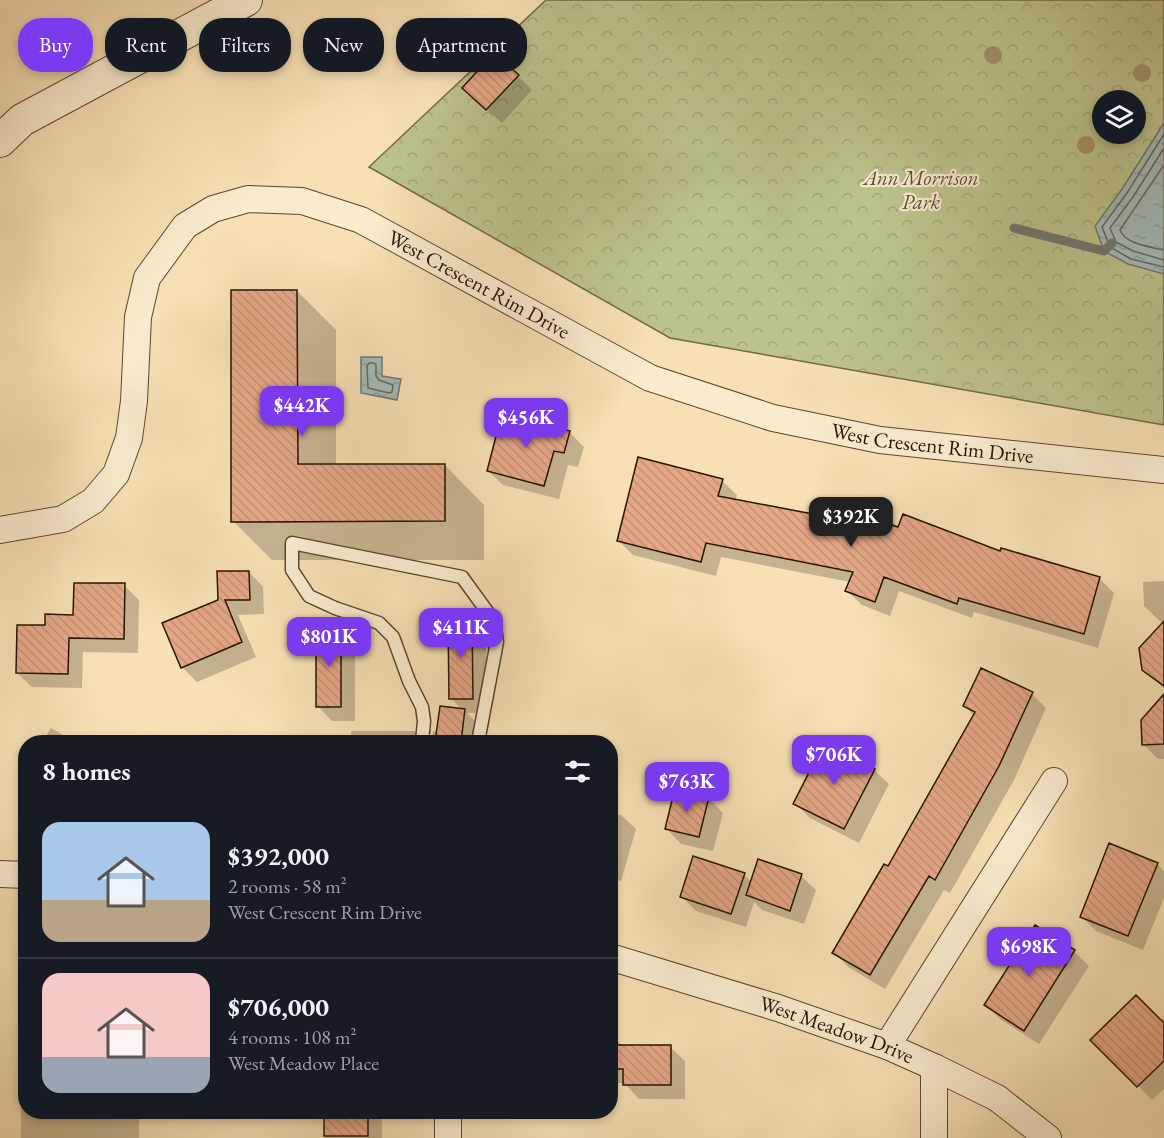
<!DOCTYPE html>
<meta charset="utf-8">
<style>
:root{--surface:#171b24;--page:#242831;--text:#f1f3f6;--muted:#9ea1a6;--line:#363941;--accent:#7c3aed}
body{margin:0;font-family:"EB Garamond",serif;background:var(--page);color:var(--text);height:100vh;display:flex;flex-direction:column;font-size:22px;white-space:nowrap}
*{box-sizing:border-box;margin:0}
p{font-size:20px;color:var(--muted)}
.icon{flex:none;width:33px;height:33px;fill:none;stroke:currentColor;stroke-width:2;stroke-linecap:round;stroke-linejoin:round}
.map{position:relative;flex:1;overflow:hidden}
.panel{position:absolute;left:18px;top:735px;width:600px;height:384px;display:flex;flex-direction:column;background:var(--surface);border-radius:24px;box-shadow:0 3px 9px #0003}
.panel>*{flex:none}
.hud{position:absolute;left:18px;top:18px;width:600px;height:54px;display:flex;gap:12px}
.buttons{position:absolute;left:1092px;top:90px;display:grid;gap:12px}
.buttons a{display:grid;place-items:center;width:54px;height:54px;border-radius:50%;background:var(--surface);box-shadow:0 3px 9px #0003;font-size:30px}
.price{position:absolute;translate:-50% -51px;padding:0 14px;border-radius:12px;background:var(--accent);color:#fff;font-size:20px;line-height:39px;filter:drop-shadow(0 2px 3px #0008)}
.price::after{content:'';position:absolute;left:50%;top:36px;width:18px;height:14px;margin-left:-9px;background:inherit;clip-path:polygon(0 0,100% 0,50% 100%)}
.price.selected{background:#222;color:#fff}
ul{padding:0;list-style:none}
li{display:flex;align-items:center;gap:18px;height:150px;padding:0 24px}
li+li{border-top:2px solid var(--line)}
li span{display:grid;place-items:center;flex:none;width:168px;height:120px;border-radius:18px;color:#555}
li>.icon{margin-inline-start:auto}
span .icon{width:72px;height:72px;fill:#fffc;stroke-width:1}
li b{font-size:26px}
h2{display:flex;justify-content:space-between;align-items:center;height:72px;padding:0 24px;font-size:26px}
.pill{padding:0 21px;border-radius:24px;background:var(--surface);box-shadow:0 3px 9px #0003;font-size:21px;line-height:54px}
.pill.selected{background:var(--accent);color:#fff}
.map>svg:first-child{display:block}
.park{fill:url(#park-crowns);stroke:#726a46;stroke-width:1.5;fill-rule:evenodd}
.water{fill:url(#water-ripples);stroke:#71776f;stroke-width:1.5}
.shadow{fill:#0003}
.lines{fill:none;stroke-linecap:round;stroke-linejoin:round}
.shore{stroke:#65665c;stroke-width:1.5}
.stream{stroke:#71776f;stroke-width:9}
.building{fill:url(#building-back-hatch);stroke:#281200;stroke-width:1.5}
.service-casing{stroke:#5c462d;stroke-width:15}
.minor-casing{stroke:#5c462d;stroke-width:28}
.tertiary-casing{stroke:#5c462d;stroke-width:34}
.service{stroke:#faebcf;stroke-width:12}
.minor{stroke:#faebcf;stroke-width:26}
.tertiary{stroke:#faebcf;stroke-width:32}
.tree{fill:#a2916c}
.labels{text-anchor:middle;stroke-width:4.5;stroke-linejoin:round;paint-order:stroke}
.park-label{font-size:21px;font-style:italic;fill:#5c5031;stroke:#faebcf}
.street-label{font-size:21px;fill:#281200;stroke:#faebcf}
</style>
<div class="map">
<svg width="1164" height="1138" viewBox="0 0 1164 1138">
<defs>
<pattern id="park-crowns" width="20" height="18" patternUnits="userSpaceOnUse" patternTransform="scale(1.5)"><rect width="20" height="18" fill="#bcc28d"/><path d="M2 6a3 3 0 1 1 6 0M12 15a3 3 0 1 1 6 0" fill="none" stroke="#a2a678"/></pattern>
<pattern id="water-ripples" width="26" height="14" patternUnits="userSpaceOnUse" patternTransform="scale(1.5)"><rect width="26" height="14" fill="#a2bab9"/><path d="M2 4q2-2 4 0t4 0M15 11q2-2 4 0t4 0" fill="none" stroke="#8c9f9d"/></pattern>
<pattern id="building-back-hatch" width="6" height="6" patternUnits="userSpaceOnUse" patternTransform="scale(1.5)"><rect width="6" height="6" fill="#e4a787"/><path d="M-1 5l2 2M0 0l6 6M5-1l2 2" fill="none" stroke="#c48f73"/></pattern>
</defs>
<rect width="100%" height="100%" fill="#f7e0b5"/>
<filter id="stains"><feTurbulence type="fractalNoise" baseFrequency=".00333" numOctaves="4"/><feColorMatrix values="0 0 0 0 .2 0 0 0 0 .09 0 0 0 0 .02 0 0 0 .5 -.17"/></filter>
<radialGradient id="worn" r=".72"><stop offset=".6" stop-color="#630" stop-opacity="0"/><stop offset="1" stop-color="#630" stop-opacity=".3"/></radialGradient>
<path class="park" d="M 546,0 L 1164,0 L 1164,425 L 670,338 L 369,167 ZM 1102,100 L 1136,100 L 1136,134 L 1102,134 Z"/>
<path class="water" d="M 1164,123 L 1164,274 L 1128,264 L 1104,251 L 1095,226 L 1122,189 Z
M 361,357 L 382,357 L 382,376 L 401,379 L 397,400 L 361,393 Z"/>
<path class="shadow" d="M 518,76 L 532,90 L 502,123 L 478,102 Z
M 297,291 L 336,330 L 336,465 L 445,465 L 484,505 L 484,560 L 272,560 L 233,521 Z
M 569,432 L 584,447 L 578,467 L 568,465 L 559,499 L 503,485 L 488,471 Z
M 722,481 L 737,495 L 735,501 L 871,527 L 899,529 L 1001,552 L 1099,578 L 1114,593 L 1098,648 L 974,612 L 972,618 L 899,591 L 890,616 L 862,605 L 847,591 L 850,582 L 721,557 L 716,576 L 633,555 L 618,540 Z
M 249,572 L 263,587 L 264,614 L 238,615 L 256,657 L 197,682 L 182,667 L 220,601 Z
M 1164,581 L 1164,688 L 1144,670 L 1163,624 L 1144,606 L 1143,582 Z
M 124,585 L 139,600 L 138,653 L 83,652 L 82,688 L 32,687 L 17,673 L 46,627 L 75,616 Z
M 472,621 L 486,636 L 487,713 L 467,713 L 479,725 L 477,742 L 432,742 L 433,731 L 438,731 L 462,710 L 451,698 Z
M 341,631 L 355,646 L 355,721 L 332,721 L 318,706 Z
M 1032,694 L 1046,708 L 1014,780 L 950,893 L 944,890 L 885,989 L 848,967 L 834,952 L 888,869 L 974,716 L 965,706 Z
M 1164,696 L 1164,759 L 1158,759 L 1143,744 Z
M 51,728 L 75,742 L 42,742 Z
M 351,731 L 414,731 L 426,742 L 351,742 Z
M 142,739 L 258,739 L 262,742 L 142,742 Z
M 874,770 L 889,784 L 859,843 L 810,818 L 795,803 Z
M 708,798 L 723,813 L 713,851 L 681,844 L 667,829 Z
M 610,812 L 621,815 L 636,829 L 621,881 L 610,878 Z
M 1157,864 L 1164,871 L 1164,898 L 1143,950 L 1096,931 L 1081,916 Z
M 744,875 L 752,882 L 801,876 L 816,890 L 804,924 L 762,910 L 754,902 L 746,927 L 696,911 L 681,896 Z
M 1035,927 L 1074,951 L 1089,966 L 1039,1044 L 1000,1019 L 986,1005 Z
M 26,980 L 26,996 L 19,989 Z
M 1164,1017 L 1164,1089 L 1152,1100 L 1093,1040 L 1160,1021 Z
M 610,1034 L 624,1047 L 670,1047 L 685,1061 L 685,1099 L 639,1099 L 624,1083 L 610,1083 Z
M 21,1076 L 26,1076 L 26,1112 L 139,1112 L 139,1138 L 21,1138 Z
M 325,1112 L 382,1112 L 382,1138 L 325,1138 Z"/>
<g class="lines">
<path class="shore" d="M 1164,134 L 1127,193 L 1102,227 L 1110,247 L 1131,259 L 1164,267
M 1164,148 L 1133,197 L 1110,228 L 1116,242 L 1133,251 L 1164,260
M 1164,165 L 1120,230 C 1125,244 1151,247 1164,250
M 369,363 L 374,363 L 376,365 L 376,376 L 379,380 L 393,385 L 392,392 L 389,393 L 368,388 L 367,366 Z"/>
<path class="stream" d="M 1014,228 L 1104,251 L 1112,243"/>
</g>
<path class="building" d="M 494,53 L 519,75 L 486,110 L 462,88 Z
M 231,290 L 297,290 L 298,464 L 445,464 L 445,521 L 231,522 Z
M 502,413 L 570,431 L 564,453 L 554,451 L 544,486 L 487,471 Z
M 638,457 L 723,479 L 718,496 L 871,525 L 873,518 L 898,527 L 903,514 L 1000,551 L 1001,548 L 1100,577 L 1084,634 L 959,598 L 957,604 L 884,577 L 875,602 L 845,591 L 853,572 L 706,543 L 701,562 L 617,541 Z
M 217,571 L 249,571 L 250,600 L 225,600 L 242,642 L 181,668 L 162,623 L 218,600 Z
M 74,583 L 125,583 L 124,639 L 69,638 L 68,674 L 16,673 L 17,625 L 45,625 L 45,614 L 73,615 Z
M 472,619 L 473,699 L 449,699 L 448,620 Z
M 1164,621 L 1164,686 L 1142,670 L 1139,648 Z
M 316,629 L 341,629 L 341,707 L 316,707 Z
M 981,668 L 1033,692 L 999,766 L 935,880 L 929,876 L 870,975 L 832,953 L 884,864 L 888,866 L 975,712 L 963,706 Z
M 1164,694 L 1164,744 L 1142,745 L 1141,720 Z
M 440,706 L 465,709 L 461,742 L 435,742 Z
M 824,743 L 875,769 L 844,829 L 793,804 Z
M 675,788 L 709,797 L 699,837 L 665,829 Z
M 1109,843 L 1158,863 L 1128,936 L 1080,917 Z
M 693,856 L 745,873 L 731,914 L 680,897 Z
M 758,859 L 802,874 L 790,911 L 746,895 Z
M 1035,925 L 1075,950 L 1024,1031 L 984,1005 Z
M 1136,995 L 1164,1023 L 1164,1061 L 1137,1087 L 1090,1040 Z
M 610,1045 L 671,1045 L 671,1085 L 623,1085 L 623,1069 L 610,1069 Z
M 324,1112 L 368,1112 L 368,1136 L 324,1136 Z"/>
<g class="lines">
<g class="service-casing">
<path id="service" d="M 422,742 L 424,721 L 422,707 L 409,681 L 393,637 L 379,623 L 335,608 L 309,596 L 292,570 L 292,543 L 462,577 L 494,621 L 497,642 L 478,742"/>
</g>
<g class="minor-casing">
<g id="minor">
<path id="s1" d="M 0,530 L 63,519 L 93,501 L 116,474 L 129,438 L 134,401 L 138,317 L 147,278 L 185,226 L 213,209 L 248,199 L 302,201 L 361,220 L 650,378 L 773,418 L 880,440 L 1164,470"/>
<path d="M 0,874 L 26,875"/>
<path id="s2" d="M 610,957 L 778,1008 L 887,1046 L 934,1067 L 997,1098 L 1048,1138"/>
<path d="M 887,1046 L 1054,781"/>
<path d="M 448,1112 L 448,1138"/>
<path d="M 934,1138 L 934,1067"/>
</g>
</g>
<g class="tertiary-casing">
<path id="tertiary" d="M 0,141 L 22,120 L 246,0"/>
</g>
<use href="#service" class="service"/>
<use href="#minor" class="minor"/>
<use href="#tertiary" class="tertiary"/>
</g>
<g class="tree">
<circle cx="993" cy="55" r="9"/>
<circle cx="1142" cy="73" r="9"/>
<circle cx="1086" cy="145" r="9"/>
</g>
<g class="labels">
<g class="park-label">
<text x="921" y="185">Ann Morrison<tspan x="921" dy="24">Park</tspan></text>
</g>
<g class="street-label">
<text dy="7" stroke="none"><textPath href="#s1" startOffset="718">West Crescent Rim Drive</textPath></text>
<text dy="7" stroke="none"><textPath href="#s1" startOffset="1204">West Crescent Rim Drive</textPath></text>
<text dy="7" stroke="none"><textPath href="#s2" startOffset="238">West Meadow Drive</textPath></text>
</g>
</g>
<rect width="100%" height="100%" filter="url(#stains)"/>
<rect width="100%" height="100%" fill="url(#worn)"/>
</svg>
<div class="buttons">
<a><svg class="icon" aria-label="layers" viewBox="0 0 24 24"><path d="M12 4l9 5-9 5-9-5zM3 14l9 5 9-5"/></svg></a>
</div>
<b class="price" style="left:302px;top:437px">$442K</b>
<b class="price" style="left:526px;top:449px">$456K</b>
<b class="price selected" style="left:851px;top:548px">$392K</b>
<b class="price" style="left:461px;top:659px">$411K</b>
<b class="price" style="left:329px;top:668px">$801K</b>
<b class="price" style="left:834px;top:786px">$706K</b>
<b class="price" style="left:687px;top:813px">$763K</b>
<b class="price" style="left:1029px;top:978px">$698K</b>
<div class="hud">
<a class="pill selected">Buy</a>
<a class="pill">Rent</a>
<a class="pill">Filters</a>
<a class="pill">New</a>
<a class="pill">Apartment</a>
</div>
<section class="panel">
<h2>8 homes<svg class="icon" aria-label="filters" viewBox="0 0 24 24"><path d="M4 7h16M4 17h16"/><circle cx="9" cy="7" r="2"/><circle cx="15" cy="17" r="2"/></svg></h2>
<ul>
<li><span style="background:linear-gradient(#a9c7e8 65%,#b9a48a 0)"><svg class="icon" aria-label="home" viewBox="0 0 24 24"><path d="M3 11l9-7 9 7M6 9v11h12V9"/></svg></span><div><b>$392,000</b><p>2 rooms · 58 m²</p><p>West Crescent Rim Drive</p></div></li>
<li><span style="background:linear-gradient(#f6c9c9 70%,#9aa5b1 0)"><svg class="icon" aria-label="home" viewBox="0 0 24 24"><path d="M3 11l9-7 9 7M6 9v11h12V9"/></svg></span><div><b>$706,000</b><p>4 rooms · 108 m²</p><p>West Meadow Place</p></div></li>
</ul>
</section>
</div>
